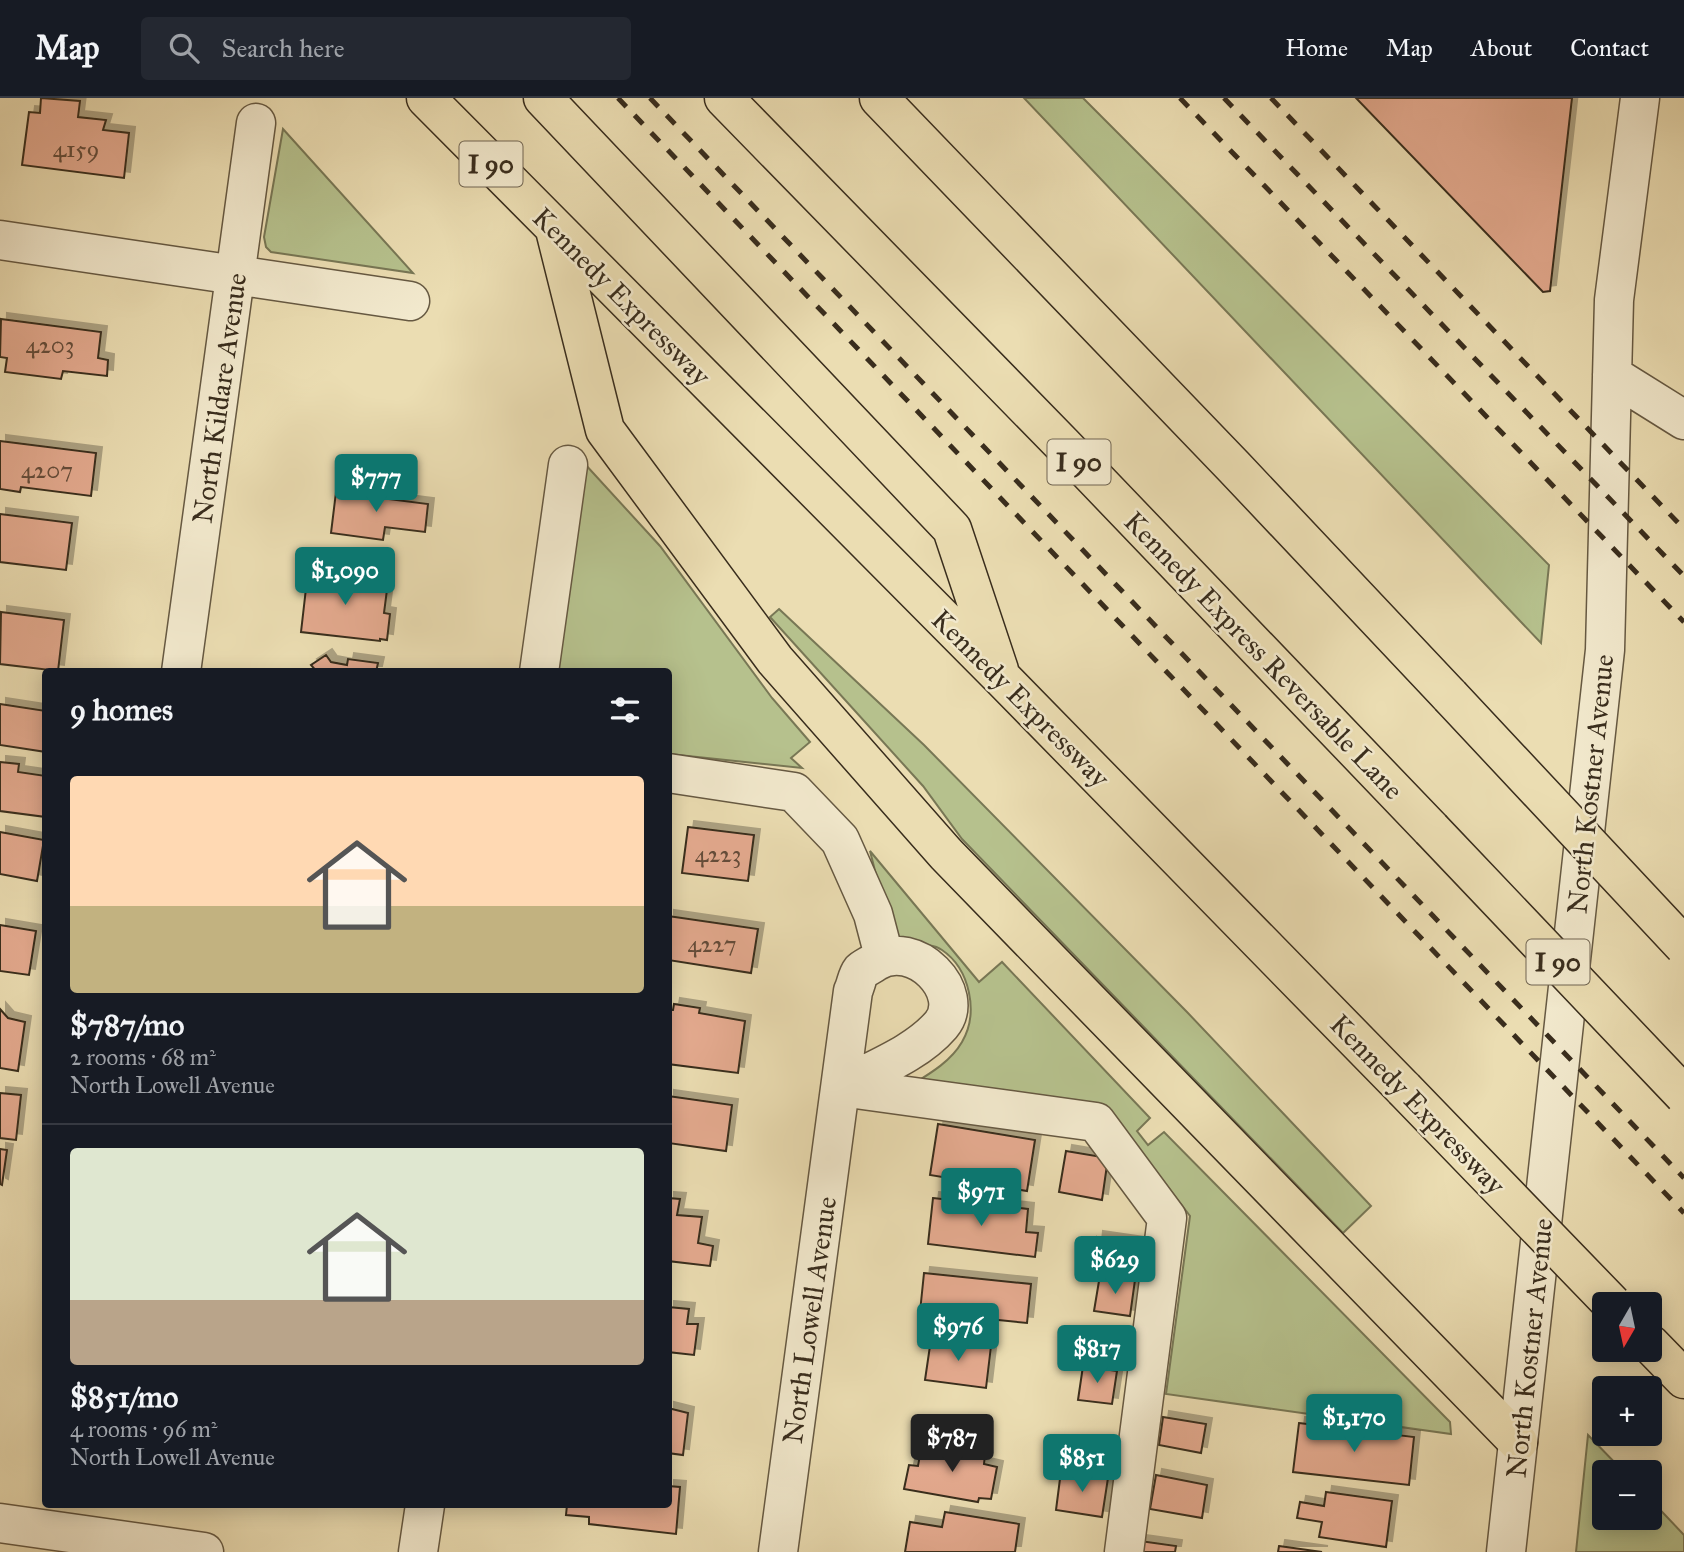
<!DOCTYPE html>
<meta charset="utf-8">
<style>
:root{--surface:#171b24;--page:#242831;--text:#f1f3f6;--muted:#9ea1a6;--line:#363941;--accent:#0f766e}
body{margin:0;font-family:"IM FELL Great Primer",serif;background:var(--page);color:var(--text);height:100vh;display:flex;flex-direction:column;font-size:26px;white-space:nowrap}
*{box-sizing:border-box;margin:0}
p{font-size:23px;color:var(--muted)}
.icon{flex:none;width:38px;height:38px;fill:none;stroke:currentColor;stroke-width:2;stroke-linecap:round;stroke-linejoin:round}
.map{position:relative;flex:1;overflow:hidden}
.panel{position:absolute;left:42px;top:570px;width:630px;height:840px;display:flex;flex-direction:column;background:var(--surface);border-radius:7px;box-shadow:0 4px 18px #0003}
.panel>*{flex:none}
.needle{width:46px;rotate:189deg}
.buttons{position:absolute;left:1592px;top:1194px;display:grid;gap:14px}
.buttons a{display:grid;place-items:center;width:70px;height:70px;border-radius:7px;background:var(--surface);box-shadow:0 4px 18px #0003;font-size:35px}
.price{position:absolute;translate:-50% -60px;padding:0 16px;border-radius:7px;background:var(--accent);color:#fff;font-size:23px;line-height:46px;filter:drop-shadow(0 2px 4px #0008)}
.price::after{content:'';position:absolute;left:50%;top:42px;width:21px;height:16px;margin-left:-10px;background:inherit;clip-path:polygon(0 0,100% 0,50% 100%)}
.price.on{background:#222;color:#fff}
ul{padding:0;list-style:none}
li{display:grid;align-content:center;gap:14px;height:371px;padding:0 28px}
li+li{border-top:2px solid var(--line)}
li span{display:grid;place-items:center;height:217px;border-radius:7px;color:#555}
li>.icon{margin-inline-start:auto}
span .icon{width:126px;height:126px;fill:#fffc;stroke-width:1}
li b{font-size:30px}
h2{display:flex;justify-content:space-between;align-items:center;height:84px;padding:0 28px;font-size:30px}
header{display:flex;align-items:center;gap:42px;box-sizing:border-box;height:98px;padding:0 35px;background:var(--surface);border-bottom:2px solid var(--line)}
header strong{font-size:33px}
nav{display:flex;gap:38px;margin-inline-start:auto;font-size:24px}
.search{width:490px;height:63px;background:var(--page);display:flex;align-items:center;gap:18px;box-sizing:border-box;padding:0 24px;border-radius:7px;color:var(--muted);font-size:26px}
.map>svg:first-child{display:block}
.green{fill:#b6c18d;stroke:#787755;stroke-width:2}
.building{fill:#e4aa8f;stroke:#392d1d;stroke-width:2;filter:url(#shadow)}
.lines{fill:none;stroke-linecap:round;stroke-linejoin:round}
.minor-casing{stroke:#665942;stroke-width:41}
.highway-casing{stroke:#392d1d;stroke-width:41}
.minor{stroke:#f2e9cd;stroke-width:38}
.highway{stroke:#ebddb2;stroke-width:38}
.rail{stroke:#392d1d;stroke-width:5;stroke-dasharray:12 12;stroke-linecap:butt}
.highway-bridge-casing{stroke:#392d1d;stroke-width:41;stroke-linecap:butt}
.highway-bridge{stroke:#ebddb2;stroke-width:38}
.labels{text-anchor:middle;stroke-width:5;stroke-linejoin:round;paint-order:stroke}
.number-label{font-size:24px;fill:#644c3a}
.shield{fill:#f2e9cd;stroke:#706552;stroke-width:2}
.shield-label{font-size:26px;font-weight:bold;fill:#392d1d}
.street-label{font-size:28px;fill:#392d1d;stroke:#f2e9cd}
</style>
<header>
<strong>Map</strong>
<div class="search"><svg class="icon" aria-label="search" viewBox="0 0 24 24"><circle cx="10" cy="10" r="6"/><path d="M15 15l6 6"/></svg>Search here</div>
<nav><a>Home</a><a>Map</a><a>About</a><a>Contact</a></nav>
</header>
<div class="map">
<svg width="1684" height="1454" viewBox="0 0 1684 1454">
<defs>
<filter id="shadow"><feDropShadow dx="6" dy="-6" stdDeviation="0" flood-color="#0004"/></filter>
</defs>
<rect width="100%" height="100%" fill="#ebddb2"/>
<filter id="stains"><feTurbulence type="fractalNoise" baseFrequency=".00286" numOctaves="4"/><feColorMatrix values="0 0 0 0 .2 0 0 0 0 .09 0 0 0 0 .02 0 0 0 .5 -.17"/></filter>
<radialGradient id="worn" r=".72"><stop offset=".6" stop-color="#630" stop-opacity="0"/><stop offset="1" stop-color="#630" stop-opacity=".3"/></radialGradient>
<path class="green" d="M 1024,0 L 1083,0 L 1549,467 L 1541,545 Z
M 283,31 L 413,175 L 271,154 L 266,149 L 264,139 Z
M 584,365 L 660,448 L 772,600 L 810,644 L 791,660 L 802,670 L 669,656 L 668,574 L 553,574 Z
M 779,511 L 924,647 L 1187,914 L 1371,1108 L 1343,1135 L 962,741 L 923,688 L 770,519 Z
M 870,753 L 979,884 L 1002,864 L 1150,1020 L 1137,1033 L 1148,1047 L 1164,1034 L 1450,1324 L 1451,1336 L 1166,1296 L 1190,1118 L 1110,1014 L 913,986 C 931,975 951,963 962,944 C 979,915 970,871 942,852 C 932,845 912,846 900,844 L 890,832 Z
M 1588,1337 L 1624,1374 L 1605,1374 L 1605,1419 L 1650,1419 L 1650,1401 L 1684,1437 L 1684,1454 L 1576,1454 Z"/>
<path class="building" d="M 41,0 L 80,3 L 78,19 L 106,22 L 103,32 L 129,35 L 124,80 L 22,67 L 29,14 L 40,15 Z
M 1356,0 L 1572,0 L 1550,193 L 1543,194 Z
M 1,221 L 101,234 L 98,260 L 108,262 L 107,278 L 63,273 L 61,281 L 5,274 L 7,260 L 0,259 Z
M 0,343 L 96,355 L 91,398 L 21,389 L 20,394 L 0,391 Z
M 362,389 L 390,393 L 388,401 L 428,406 L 425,434 L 385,429 L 383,442 L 331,435 L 336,394 L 360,397 Z
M 0,416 L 72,425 L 66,472 L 0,464 Z
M 308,473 L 388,484 L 384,515 L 390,516 L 387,542 L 380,541 L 380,543 L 301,534 Z
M 1,514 L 64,522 L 58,573 L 0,566 Z
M 326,557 L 331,564 L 347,567 L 348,561 L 378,565 L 376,574 L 317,574 L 311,567 Z
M 0,606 L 46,613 L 46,654 L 0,647 Z
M 0,664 L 19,666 L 18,674 L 46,678 L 46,719 L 0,713 Z
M 688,729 L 754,737 L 748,783 L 682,775 Z
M 0,734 L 44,742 L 37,783 L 0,776 Z
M 668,818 L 758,831 L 751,875 L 668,862 Z
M 0,827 L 36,833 L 29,877 L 0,873 Z
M 674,906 L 700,910 L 699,915 L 745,923 L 738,975 L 668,966 L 668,912 L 673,912 Z
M 0,911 L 8,920 L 25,924 L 18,973 L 0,970 Z
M 0,995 L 21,997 L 16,1042 L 0,1040 Z
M 668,998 L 732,1007 L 726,1053 L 668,1045 Z
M 938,1026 L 1035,1042 L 1027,1093 L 930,1077 Z
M 0,1051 L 7,1052 L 2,1087 L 0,1086 Z
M 1066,1053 L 1108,1060 L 1102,1102 L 1059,1094 Z
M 668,1100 L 680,1101 L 677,1117 L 702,1119 L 698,1145 L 713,1148 L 710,1168 L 668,1163 Z
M 933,1100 L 1028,1111 L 1026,1134 L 1038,1135 L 1035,1159 L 928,1146 Z
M 1097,1139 L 1139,1145 L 1134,1172 L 1094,1167 Z
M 924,1175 L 1031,1186 L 1027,1225 L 920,1214 Z
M 1100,1177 L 1135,1182 L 1130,1218 L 1094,1213 Z
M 668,1209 L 689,1211 L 687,1226 L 698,1226 L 694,1257 L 668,1254 Z
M 931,1241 L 991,1248 L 986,1290 L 925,1282 Z
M 1083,1268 L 1117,1273 L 1112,1306 L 1078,1302 Z
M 668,1310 L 688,1315 L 683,1357 L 668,1355 Z
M 1163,1319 L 1206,1326 L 1201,1355 L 1159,1347 Z
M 1299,1325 L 1414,1339 L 1409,1387 L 1293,1374 Z
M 922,1346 L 985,1357 L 984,1366 L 997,1369 L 991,1401 L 979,1400 L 978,1404 L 904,1391 L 909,1367 L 918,1368 Z
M 1061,1373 L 1108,1380 L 1102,1419 L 1056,1412 Z
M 1156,1377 L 1207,1387 L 1202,1420 L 1150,1411 Z
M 668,1388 L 680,1389 L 676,1436 L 589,1426 L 589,1419 L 566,1417 L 567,1407 L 668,1407 Z
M 1326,1394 L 1392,1403 L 1386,1449 L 1319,1439 L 1322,1424 L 1297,1420 L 1300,1404 L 1324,1408 Z
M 945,1414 L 1019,1426 L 1015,1454 L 905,1454 L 910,1424 L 942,1429 Z
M 1140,1443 L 1176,1448 L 1175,1454 L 1138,1454 Z
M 1279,1448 L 1322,1454 L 1278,1454 Z"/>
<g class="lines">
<g class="minor-casing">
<path id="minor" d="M 0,142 L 410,203
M 1612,277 L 1684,322
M 181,574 L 256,25
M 539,574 L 568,367
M 668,675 L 794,694 L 840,742 L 873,816 L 884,858
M 841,989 L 1096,1024 L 1167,1120 L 1124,1454
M 0,1425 L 204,1454
M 418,1454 L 425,1407
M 778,1454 L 853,893 C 856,887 857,878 861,873 C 864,870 871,867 875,864 C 915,839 968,895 941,927 C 916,956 874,971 841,989
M 1506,1454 L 1605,552 L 1614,202 L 1640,0"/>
</g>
<g class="highway-casing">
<path id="highway" d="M 426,0 L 1001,579 L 1404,991
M 543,0 L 952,431 L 999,572
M 724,0 L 1063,347 L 1431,731
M 879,0 L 1234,369 L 1450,598
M 555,132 L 605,332 L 775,562 L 946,756 L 1518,1344
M 1650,1246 L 1684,1281"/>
</g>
<use href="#minor" class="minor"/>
<use href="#highway" class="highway"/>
<path class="rail" d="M 618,0 L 1684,1115
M 650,0 L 1684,1080
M 1180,0 L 1684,524
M 1224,0 L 1684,478
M 1271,0 L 1684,431"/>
<g class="highway-bridge-casing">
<path id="highway-bridge" d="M 1450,598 L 1684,848
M 1431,731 L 1684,997
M 1404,991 L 1612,1206"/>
</g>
<use href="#highway-bridge" class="highway-bridge"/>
</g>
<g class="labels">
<g class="number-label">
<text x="76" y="59">4159</text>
<text x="50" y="255">4203</text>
<text x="47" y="380">4207</text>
<text x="718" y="764">4223</text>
<text x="712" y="854">4227</text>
</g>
<g class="shield">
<rect x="459.5" y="43.5" width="63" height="45" rx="5"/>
<rect x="1047.5" y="341.5" width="63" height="45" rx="5"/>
<rect x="1526.5" y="841.5" width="63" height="45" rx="5"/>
</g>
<g class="shield-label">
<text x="491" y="75">I 90</text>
<text x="1079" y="373">I 90</text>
<text x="1558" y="873">I 90</text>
</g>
<g class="street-label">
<text transform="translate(622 198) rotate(45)" y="10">Kennedy Expressway</text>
<text transform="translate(219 300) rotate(-82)" y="10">North Kildare Avenue</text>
<text transform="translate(1264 557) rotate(46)" y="10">Kennedy Express Reversable Lane</text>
<text transform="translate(1021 600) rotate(45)" y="10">Kennedy Expressway</text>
<text transform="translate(1590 686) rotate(-84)" y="10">North Kostner Avenue</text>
<text transform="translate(1418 1006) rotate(46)" y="10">Kennedy Expressway</text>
<text transform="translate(809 1222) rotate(-82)" y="10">North Lowell Avenue</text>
<text transform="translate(1529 1250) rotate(-84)" y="10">North Kostner Avenue</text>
</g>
</g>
<rect width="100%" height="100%" filter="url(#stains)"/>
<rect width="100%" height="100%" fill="url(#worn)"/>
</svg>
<div class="buttons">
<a><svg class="needle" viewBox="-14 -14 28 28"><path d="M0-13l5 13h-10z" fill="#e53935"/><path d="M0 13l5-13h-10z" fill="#9ea1a6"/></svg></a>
<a>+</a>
<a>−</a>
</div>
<b class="price" style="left:376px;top:416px">$777</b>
<b class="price" style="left:345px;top:509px">$1,090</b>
<b class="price" style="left:981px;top:1130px">$971</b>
<b class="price" style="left:1115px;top:1198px">$629</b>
<b class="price" style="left:958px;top:1265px">$976</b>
<b class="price" style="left:1097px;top:1287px">$817</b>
<b class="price" style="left:1354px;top:1356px">$1,170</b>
<b class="price on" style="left:952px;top:1376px">$787</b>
<b class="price" style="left:1082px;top:1396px">$851</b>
<section class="panel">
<h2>9 homes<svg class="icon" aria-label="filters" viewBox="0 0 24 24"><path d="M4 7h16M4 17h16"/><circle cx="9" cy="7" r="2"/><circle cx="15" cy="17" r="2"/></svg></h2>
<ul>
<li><span style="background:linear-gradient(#ffd9b3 60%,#c2b280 0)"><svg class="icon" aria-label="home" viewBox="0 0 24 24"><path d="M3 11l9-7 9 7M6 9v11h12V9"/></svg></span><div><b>$787/mo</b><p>2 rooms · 68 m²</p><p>North Lowell Avenue</p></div></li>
<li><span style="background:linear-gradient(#dfe7d0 70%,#b9a48a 0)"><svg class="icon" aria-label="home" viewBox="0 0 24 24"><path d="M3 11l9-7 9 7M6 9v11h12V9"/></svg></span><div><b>$851/mo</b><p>4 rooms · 96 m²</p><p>North Lowell Avenue</p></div></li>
</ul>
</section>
</div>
